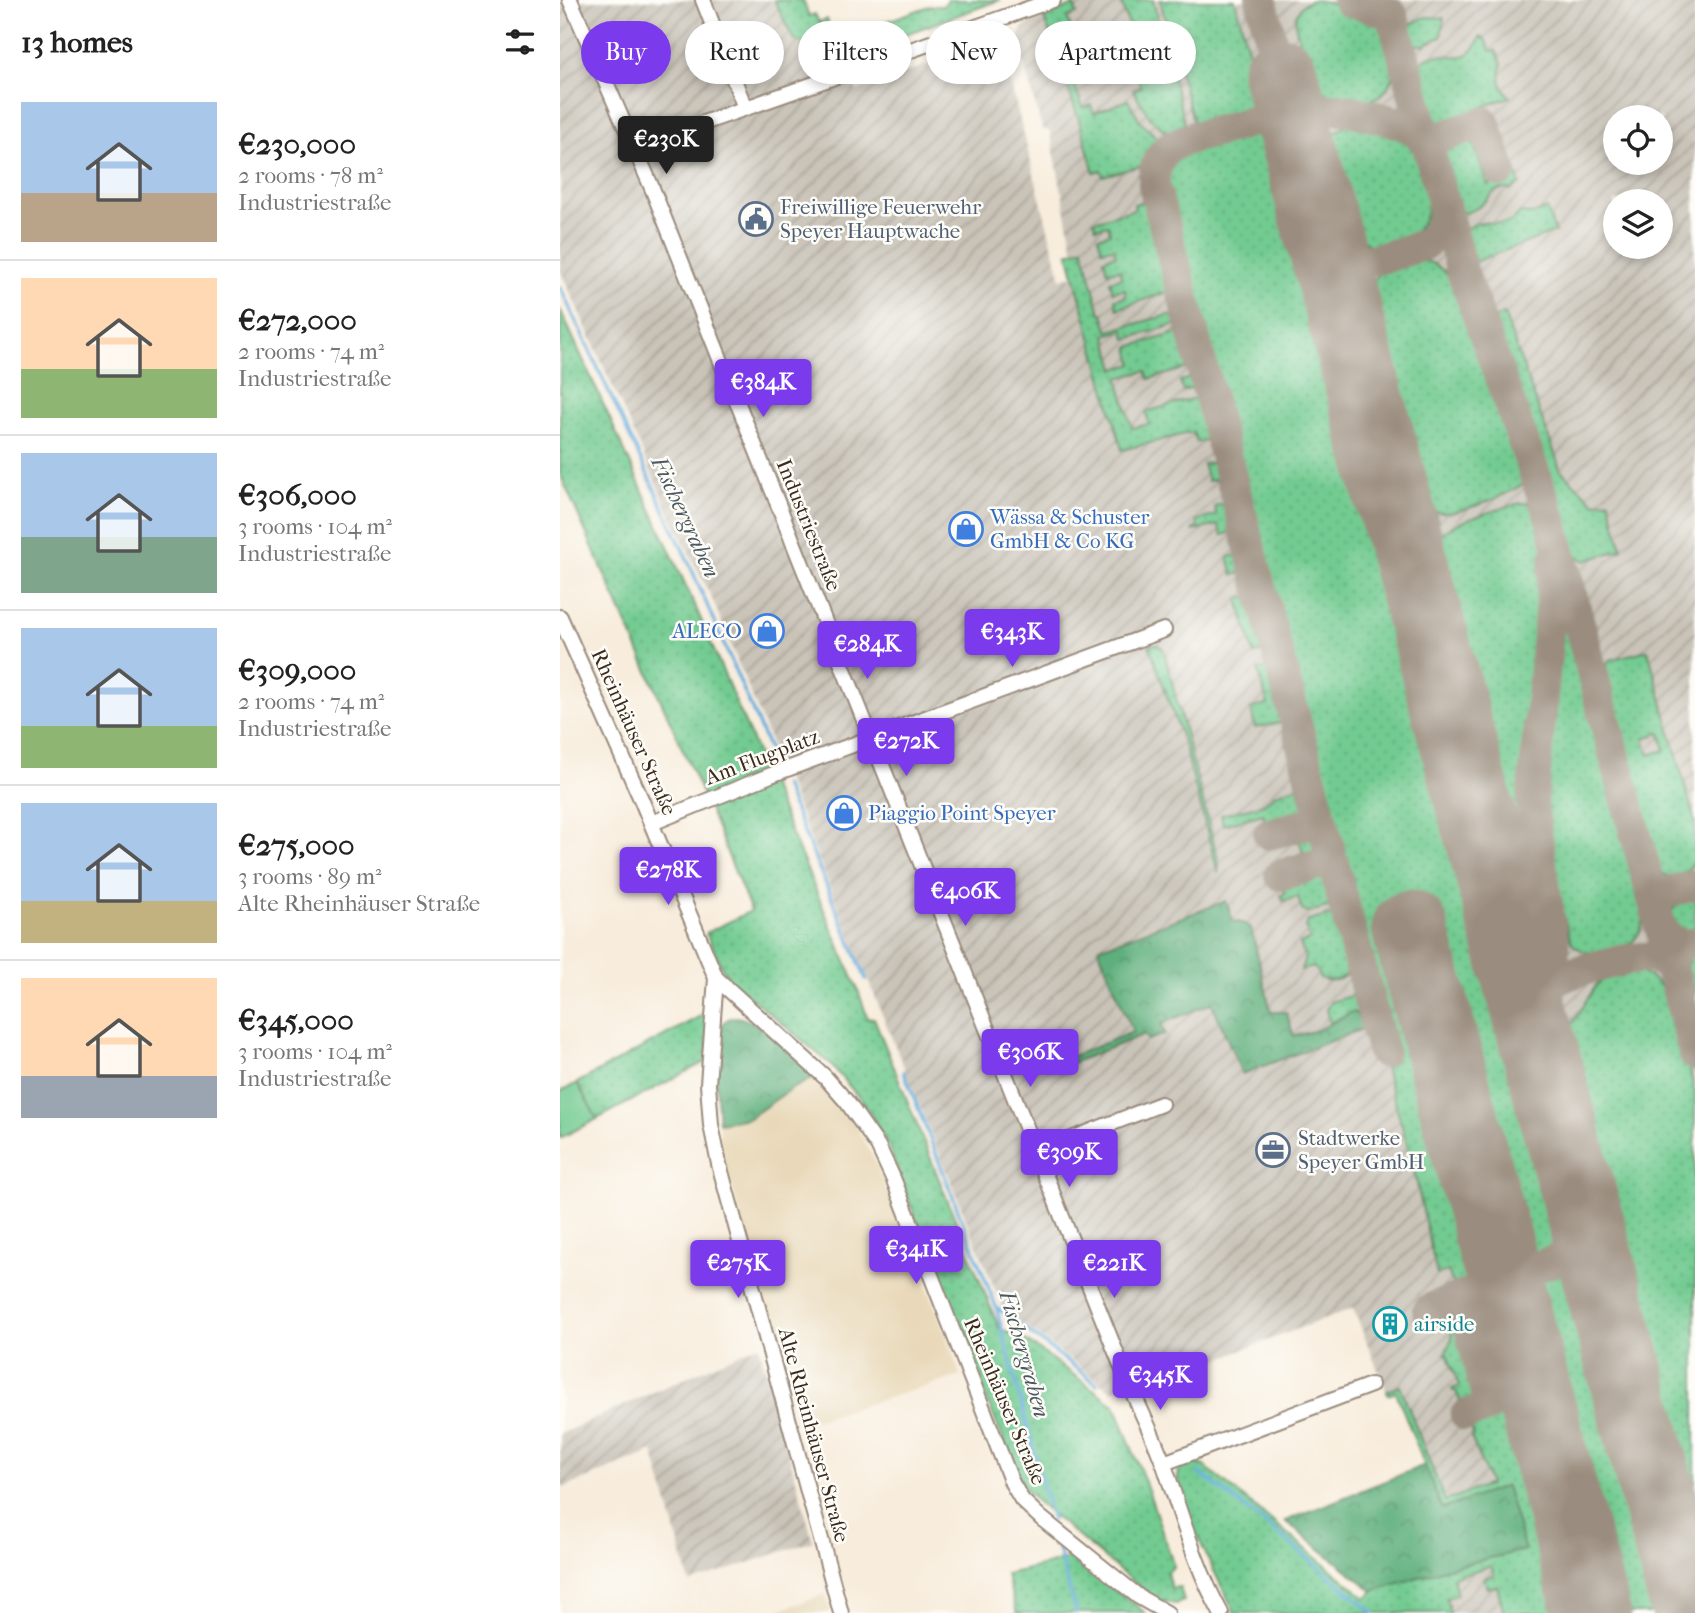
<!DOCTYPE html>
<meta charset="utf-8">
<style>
:root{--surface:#fff;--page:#f6f6f6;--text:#222;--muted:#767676;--line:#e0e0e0;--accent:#7c3aed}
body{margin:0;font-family:"IM FELL French Canon",serif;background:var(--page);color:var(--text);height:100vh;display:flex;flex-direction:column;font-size:26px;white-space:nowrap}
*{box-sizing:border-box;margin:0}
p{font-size:23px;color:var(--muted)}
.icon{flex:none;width:38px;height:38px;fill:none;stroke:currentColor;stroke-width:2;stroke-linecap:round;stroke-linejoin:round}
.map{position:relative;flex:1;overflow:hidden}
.side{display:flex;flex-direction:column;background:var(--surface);width:560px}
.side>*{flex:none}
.hud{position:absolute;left:21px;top:21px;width:665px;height:63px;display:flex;gap:14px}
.fabs{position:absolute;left:1043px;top:105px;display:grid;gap:14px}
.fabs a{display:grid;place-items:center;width:70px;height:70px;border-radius:50%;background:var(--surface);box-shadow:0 4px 10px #0003;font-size:35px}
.price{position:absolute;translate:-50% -60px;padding:0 16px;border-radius:7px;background:var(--accent);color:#fff;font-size:23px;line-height:46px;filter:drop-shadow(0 2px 4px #0008)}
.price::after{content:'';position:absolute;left:50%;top:42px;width:21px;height:16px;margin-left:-10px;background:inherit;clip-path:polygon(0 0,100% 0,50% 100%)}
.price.on{background:#222;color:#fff}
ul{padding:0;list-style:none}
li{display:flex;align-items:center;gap:21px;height:175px;padding:0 21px}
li+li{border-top:2px solid var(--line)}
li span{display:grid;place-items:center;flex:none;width:196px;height:140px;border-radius:0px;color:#555}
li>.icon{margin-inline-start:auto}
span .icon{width:84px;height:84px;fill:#fffc;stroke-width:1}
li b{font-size:30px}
h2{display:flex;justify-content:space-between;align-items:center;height:84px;padding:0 21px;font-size:30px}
.chip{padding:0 24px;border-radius:32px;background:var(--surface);box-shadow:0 4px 10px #0003;font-size:24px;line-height:63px}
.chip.on{background:var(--accent);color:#fff}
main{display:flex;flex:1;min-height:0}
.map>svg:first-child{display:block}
.built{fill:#e9d9ba}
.industrial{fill:url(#industrial-furrows);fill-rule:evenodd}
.grass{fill:url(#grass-dots);stroke:#567a58;stroke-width:2;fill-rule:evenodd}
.forest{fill:url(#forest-crowns);stroke:#4c6c4c;stroke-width:2}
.pitch{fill:#72cb91;stroke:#567a58;stroke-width:2}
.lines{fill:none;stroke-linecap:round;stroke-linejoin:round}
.stream{stroke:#68aede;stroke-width:3.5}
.taxiway{stroke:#9a8c7e;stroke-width:32}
.runway{stroke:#9a8c7e;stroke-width:77}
.minor-casing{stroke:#9a8c7e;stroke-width:18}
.minor{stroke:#fff;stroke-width:14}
.labels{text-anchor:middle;stroke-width:5;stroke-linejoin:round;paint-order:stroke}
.service-label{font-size:21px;fill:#4e5e75;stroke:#fdfcf7;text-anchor:start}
.shop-label{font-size:21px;fill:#366cbe;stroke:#fdfcf7;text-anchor:start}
.street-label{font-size:21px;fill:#3b2a1e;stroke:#fdfcf7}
.culture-label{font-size:21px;fill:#0d838f;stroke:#fdfcf7;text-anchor:start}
.water-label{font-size:23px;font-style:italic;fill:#4b5861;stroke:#fdfcf7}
</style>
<main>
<section class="side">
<h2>13 homes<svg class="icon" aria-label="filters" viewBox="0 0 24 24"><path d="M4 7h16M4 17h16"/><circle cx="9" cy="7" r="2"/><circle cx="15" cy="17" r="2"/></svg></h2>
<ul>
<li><span style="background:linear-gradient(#a9c7e8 65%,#b9a48a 0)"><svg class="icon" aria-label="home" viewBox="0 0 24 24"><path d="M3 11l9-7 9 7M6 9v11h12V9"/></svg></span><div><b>€230,000</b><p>2 rooms · 78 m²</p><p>Industriestraße</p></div></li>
<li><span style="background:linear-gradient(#ffd9b3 65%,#8fb573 0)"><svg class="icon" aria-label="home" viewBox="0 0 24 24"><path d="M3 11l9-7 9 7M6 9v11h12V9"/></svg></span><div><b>€272,000</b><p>2 rooms · 74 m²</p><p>Industriestraße</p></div></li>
<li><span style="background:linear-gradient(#a9c7e8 60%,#7fa58c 0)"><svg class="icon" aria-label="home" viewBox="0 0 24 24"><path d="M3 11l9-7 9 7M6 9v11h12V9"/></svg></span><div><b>€306,000</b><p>3 rooms · 104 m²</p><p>Industriestraße</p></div></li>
<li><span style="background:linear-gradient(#a9c7e8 70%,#8fb573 0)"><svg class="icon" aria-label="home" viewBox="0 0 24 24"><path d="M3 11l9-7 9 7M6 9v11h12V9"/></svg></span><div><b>€309,000</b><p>2 rooms · 74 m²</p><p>Industriestraße</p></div></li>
<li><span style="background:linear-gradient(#a9c7e8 70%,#c2b280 0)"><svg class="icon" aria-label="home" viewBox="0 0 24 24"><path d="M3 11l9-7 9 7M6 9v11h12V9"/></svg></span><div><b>€275,000</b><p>3 rooms · 89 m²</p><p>Alte Rheinhäuser Straße</p></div></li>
<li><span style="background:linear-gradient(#ffd9b3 70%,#9aa5b1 0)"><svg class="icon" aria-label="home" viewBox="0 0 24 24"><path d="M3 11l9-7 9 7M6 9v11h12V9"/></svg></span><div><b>€345,000</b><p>3 rooms · 104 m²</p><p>Industriestraße</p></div></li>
</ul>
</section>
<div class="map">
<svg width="1135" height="1613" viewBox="0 0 1135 1613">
<defs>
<pattern id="industrial-furrows" width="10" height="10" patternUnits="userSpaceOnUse" patternTransform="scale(1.75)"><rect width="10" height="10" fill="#c9c3b8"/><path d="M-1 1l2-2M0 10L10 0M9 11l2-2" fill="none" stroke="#a49f95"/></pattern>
<pattern id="grass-dots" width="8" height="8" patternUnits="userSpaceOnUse" patternTransform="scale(1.75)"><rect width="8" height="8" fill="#72cb91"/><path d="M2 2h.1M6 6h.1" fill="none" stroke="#64ae7d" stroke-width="1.8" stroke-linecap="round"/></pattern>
<pattern id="forest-crowns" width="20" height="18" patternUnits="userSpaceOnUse" patternTransform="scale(1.75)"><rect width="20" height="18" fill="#5daf7b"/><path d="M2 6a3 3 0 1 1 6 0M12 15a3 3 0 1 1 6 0" fill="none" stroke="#4e8f64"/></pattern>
</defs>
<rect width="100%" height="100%" fill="#fdfcf7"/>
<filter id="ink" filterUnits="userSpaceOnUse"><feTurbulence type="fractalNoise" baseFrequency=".0143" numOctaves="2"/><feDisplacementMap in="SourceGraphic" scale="14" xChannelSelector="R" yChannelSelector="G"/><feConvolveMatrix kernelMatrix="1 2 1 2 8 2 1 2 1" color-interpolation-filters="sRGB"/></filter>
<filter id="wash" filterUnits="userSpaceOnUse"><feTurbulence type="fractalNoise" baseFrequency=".00686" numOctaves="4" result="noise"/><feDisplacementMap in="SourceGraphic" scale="28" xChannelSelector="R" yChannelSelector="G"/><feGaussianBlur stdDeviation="1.57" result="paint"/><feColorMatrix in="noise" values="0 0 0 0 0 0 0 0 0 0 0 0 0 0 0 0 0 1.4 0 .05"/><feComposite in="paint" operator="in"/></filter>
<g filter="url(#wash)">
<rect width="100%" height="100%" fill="#f8eddd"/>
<path class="built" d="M 255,1077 L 273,1092 L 294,1123 L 315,1161 L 369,1291 L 401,1376 L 238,1425 L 216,1335 L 160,1147 L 159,1123 L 189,1118 L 231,1089 Z
M 265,1594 L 270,1613 L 211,1613 Z"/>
<path class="industrial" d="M 0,0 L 214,0 L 234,40 L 282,57 L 297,91 L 439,38 L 501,279 L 518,274 L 490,131 L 482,129 L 460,49 L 459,37 L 462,28 L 470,23 L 529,0 L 1135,0 L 1135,1613 L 822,1613 L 805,1600 L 882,1510 L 836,1392 L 828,1395 L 793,1308 L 583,1388 L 550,1390 L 443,1309 L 152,599 L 110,514 L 0,270 ZM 1055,117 L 1101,117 L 1101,163 L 1055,163 ZM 1055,201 L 1101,201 L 1101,247 L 1055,247 Z
M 199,1345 L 253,1541 L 130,1583 L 93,1451 L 3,1488 L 0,1476 L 0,1434 Z"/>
<path class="grass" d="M 214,0 L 243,0 L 249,16 L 255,14 L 259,22 L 267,19 L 272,32 L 280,38 L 369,6 L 383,6 L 388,0 L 440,0 L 282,57 L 234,40 Z
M 560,0 L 593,0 L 625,125 L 619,134 L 611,136 L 591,119 L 573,90 L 581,87 L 572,60 L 580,57 Z
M 600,0 L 675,0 L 701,98 L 701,103 L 696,112 L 645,128 L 634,124 Z
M 752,0 C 764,0 774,4 784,7 C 797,10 809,13 819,22 C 846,49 839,112 788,100 C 770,96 758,90 748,74 L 735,24 L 736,15 L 742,5 Z
M 514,5 L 517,14 L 507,18 L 519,49 L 504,55 L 523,108 L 531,105 L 534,113 L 568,100 L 581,122 L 599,140 L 599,146 L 589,164 L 543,176 L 541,170 L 534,172 L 520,123 L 484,17 Z
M 865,17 L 884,18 L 881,37 L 864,45 L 852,45 L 848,40 L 847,26 Z
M 920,37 L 926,40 L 930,51 L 936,50 L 942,64 C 939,80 939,84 950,97 L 914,110 L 897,123 L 883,126 L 869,115 L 857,69 C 874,36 906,78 920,37 Z
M 790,124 C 800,123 808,126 817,129 C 831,133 844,139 854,151 C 861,159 864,171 866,181 C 876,224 850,248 809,245 L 790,230 L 768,144 L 774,133 Z
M 697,129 L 705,130 L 712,138 L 1003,1240 L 1003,1246 L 997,1251 L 899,1288 L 892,1281 L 888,1271 L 877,1275 L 852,1161 L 823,1061 L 832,1058 L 601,187 C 601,178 601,167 607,160 C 621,143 674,134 697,129 Z
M 901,141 L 913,143 L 928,185 L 957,175 L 960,184 L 951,190 C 936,186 931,196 921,205 C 917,209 910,211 905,213 L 893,208 L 882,157 L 889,147 Z
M 590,200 L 614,290 L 557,309 L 555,299 L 566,297 L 565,289 L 553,292 L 550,281 L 561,278 L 560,270 L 547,272 L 544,259 L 556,255 L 554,248 L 542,250 L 538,237 L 550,233 L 548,225 L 536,228 L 534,221 L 575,209 L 574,204 Z
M 987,209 L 995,232 L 909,264 L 899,235 C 925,208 944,237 960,213 L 972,214 Z
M 523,248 L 540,313 L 543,313 L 548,331 L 620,312 L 621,323 L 566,339 L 564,330 L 546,335 L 555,369 L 573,364 L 569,347 L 620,332 L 626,334 L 635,366 L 589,379 L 586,371 L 558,378 L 572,428 L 589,424 L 586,412 L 642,396 L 654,439 L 637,442 L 633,432 L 562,450 L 508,253 Z
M 851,259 C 872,259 885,269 895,286 L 963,472 L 963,484 C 950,494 902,513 885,513 C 876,514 868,509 861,502 L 808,299 C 815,270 822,265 851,259 Z
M 0,309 L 136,608 L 298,990 L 308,1019 L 314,1018 L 439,1328 L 467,1341 L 555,1405 L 587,1487 L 614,1566 L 607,1573 L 611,1588 L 620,1587 L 624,1601 L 615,1604 L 595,1600 L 479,1504 L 463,1486 L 405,1349 L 328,1146 L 318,1128 L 304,1103 L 269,1063 L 171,981 L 162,968 L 146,933 L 191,911 L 150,811 L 0,474 Z
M 944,314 L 1001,471 L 1035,503 L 1049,500 L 1062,549 L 1025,561 L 1011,553 L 929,320 Z
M 637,376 L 640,386 L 623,391 L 620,381 Z
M 660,461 L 664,478 L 648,481 L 643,464 Z
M 670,501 L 677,531 L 662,535 L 658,525 L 633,531 L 633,529 L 638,528 L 636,521 L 656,515 L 655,506 Z
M 960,503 C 966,503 972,503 976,508 C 985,519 986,550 987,564 L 964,799 L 979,927 L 974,928 L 873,544 C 879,524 940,509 960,503 Z
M 684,554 L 689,571 L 673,575 L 668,557 Z
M 695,594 L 708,645 L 706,651 L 694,654 L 678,599 Z
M 1005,622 L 1011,626 L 1014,632 L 1084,905 C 1085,918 1082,932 1072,942 C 1059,956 1023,958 1011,942 L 985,849 L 979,796 L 995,637 L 999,624 Z
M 596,644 L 603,648 L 659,863 L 658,873 L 624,744 L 589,645 Z
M 1088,650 L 1135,822 L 1135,862 L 1117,881 L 1096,870 L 1044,673 L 1049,660 ZM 1100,733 L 1105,750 L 1089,755 L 1084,738 Z
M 709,668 L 716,675 L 728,717 L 724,722 L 695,728 L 691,708 L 708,705 L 698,670 Z
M 740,785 L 746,786 L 752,810 L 748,817 L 707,828 L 703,814 L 663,825 L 661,815 L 704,804 L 715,794 Z
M 749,830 L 758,833 L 763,851 L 759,857 L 746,860 L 737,834 Z
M 764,871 L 769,874 L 777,904 L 747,913 L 742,910 L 738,897 L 723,901 L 721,895 L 725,894 L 722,882 Z
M 1127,897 L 1135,900 L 1135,930 L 1120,931 L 1110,924 L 1109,917 L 1119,898 Z
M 779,913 C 784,929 801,968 782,978 C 774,982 767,981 760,978 L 754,967 L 741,970 L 745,957 L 740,944 L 750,939 L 746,927 L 748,921 Z
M 1135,955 L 1135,1011 L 1126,973 L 1128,958 Z
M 1071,972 L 1082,973 L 1096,981 L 1110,998 L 1135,1091 L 1135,1535 L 1002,1034 L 1007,1032 L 1037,984 L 1045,979 Z
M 801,993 L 819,1062 L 816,1064 L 798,1016 L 787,1014 L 770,1023 L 766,1010 L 770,1002 Z
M 148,1012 L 147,1061 L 37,1119 L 17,1083 Z
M 1000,1264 L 1007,1265 L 1011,1270 L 1102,1613 L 944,1613 L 937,1586 L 927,1588 L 924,1578 L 934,1575 L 931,1566 L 893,1577 L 897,1595 L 886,1598 L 890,1613 L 675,1613 C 662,1586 612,1494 618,1470 L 628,1462 L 641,1464 L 646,1467 L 806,1598 L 813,1591 L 891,1567 L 965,1550 L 882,1510 L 836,1392 L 828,1395 L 827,1391 L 840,1386 L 885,1501 L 930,1484 L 911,1437 L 914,1435 L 896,1391 L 893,1391 L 892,1389 L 899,1386 L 887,1354 L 885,1354 L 892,1338 L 890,1317 L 902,1312 L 910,1343 L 917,1342 L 910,1312 L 913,1301 Z
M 513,1556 L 576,1605 L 585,1613 L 457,1613 L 446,1574 L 490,1564 Z"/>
<path class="forest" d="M 666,901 L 673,921 L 682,923 L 691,928 L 711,1012 L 726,1012 L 734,1036 L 758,1030 L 792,1012 L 796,1013 L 803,1029 L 682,1074 L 652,1003 L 601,1024 L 605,1034 L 588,1040 L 585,1034 L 497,1069 L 495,1063 L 573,1032 L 538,948 Z
M 173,1017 C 199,1016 236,1060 255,1077 L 231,1089 L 189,1118 L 159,1123 C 157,1103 153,1044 160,1027 C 163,1021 168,1019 173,1017 Z
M 865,1465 L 882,1509 L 946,1486 L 965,1550 L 891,1567 L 813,1591 L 725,1521 Z"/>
<path class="pitch" d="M 17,1083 L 37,1119 L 0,1138 L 0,1092 Z"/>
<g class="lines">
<path class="stream" d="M 0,287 L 129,563 L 215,763
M 224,785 L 306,979
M 344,1072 L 436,1307 L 492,1520
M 436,1307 L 537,1384
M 638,1472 L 709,1526 L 814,1613
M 494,1534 L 516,1613"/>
<path class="taxiway" d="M 701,0 L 720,74
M 788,0 L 832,14 L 901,268 L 991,519 L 1135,1055
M 737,137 L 731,125 L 716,116 C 698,117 680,126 663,130 C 629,139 592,141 594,185 L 823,1052
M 867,142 L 924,122 L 941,171
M 741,152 C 741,102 772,105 809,115 C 834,122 855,123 869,147
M 763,232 C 788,278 820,257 861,246 C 878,237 883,226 883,208
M 780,299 L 787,277 L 803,261
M 709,834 L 761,820
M 720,875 L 772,860
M 1092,896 L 1135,885
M 1103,932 C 1112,942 1122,946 1135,943
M 949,935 C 960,962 974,979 1005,976
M 983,991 C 986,987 990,983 995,980 C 1011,972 1083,952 1098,959 C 1107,963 1111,971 1116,980
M 976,1033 L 977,1004 L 991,971 L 994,950 L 972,804 L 995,559
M 1016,1188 L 1027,1241 L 1018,1251
M 902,1297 L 928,1400 L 926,1408 L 906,1415
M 868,1310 L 1018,1251 L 1031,1254 L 1047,1305"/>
<path class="runway" d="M 720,74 L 1130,1613
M 850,928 L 1032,1613"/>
</g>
</g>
<g filter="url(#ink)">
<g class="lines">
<g class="minor-casing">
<path id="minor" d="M 10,0 L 92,188 L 565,1375 C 578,1405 593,1435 604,1465 C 622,1516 635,1566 661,1613
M 143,0 L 185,108
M 75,147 L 493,0
M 0,617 L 81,799 L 156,978 L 265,1077 L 287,1102 L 318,1146 L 333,1178 L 452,1483 L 462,1500 L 481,1518 L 579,1597 L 607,1613
M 92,823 L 211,775 L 604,630
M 156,978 L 148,1084 L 151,1125 L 159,1164 L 281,1613
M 476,1153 L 601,1104
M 604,1463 L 811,1385"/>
</g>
<use href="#minor" class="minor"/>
</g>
</g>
<defs>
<g id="civic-ring" transform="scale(1.75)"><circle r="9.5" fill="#fdfcf7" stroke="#5c6f8a" stroke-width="1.5"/><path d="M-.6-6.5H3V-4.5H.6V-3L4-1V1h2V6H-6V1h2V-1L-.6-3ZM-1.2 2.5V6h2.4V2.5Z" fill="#5c6f8a"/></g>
<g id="shop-ring" transform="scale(1.75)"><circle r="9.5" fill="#fdfcf7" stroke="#3f7fe0" stroke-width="1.5"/><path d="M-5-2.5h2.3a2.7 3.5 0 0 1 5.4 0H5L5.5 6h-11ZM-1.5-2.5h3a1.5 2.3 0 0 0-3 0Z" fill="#3f7fe0"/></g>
<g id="office-ring" transform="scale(1.75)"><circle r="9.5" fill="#fdfcf7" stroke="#5c6f8a" stroke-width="1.5"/><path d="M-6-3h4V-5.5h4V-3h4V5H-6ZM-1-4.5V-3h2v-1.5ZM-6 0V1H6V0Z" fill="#5c6f8a"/></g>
<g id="building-ring" transform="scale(1.75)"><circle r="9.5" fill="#fdfcf7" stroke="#0f9aa8" stroke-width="1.5"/><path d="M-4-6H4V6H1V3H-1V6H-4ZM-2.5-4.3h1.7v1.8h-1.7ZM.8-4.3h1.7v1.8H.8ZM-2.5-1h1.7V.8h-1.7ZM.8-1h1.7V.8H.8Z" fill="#0f9aa8"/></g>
</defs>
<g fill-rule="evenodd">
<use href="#civic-ring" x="196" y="219"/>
<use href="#shop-ring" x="406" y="529"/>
<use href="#shop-ring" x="207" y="631"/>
<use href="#shop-ring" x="284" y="813"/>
<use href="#office-ring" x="713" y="1150"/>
<use href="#building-ring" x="830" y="1324"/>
</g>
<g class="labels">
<g class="service-label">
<text x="220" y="214">Freiwillige Feuerwehr<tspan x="220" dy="24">Speyer Hauptwache</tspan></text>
<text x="738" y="1145">Stadtwerke<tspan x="738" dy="24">Speyer GmbH</tspan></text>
</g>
<g class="shop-label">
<text x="430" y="524">Wässa &amp; Schuster<tspan x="430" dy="24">GmbH &amp; Co KG</tspan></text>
<text x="182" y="638" text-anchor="end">ALECO</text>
<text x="308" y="820">Piaggio Point Speyer</text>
</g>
<g class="street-label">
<text transform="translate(249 525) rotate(68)" y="7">Industriestraße</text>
<text transform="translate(74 732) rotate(66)" y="7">Rheinhäuser Straße</text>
<text transform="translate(202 757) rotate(-21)" y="7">Am Flugplatz</text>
<text transform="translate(445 1401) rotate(67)" y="7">Rheinhäuser Straße</text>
<text transform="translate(254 1435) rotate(75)" y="7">Alte Rheinhäuser Straße</text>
</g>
<g class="culture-label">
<text x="854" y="1331">airside</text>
</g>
<g class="water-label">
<text transform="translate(126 517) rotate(65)" y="8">Fischergraben</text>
<text transform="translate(465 1354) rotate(74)" y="8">Fischergraben</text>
</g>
</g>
</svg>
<div class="fabs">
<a><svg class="icon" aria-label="locate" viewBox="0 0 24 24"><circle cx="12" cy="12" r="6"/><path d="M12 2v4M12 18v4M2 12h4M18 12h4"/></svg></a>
<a><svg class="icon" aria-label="layers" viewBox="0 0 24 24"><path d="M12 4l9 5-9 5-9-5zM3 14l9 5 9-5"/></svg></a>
</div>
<b class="price on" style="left:106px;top:176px">€230K</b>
<b class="price" style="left:203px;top:419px">€384K</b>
<b class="price" style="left:452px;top:669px">€343K</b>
<b class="price" style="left:307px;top:681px">€284K</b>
<b class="price" style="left:346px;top:778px">€272K</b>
<b class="price" style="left:108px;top:907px">€278K</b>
<b class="price" style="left:405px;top:928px">€406K</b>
<b class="price" style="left:470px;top:1089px">€306K</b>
<b class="price" style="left:509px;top:1189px">€309K</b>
<b class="price" style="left:356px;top:1286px">€341K</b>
<b class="price" style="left:178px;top:1300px">€275K</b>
<b class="price" style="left:554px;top:1300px">€221K</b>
<b class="price" style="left:600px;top:1412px">€345K</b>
<div class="hud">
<a class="chip on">Buy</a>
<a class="chip">Rent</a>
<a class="chip">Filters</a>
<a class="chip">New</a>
<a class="chip">Apartment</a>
</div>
</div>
</main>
